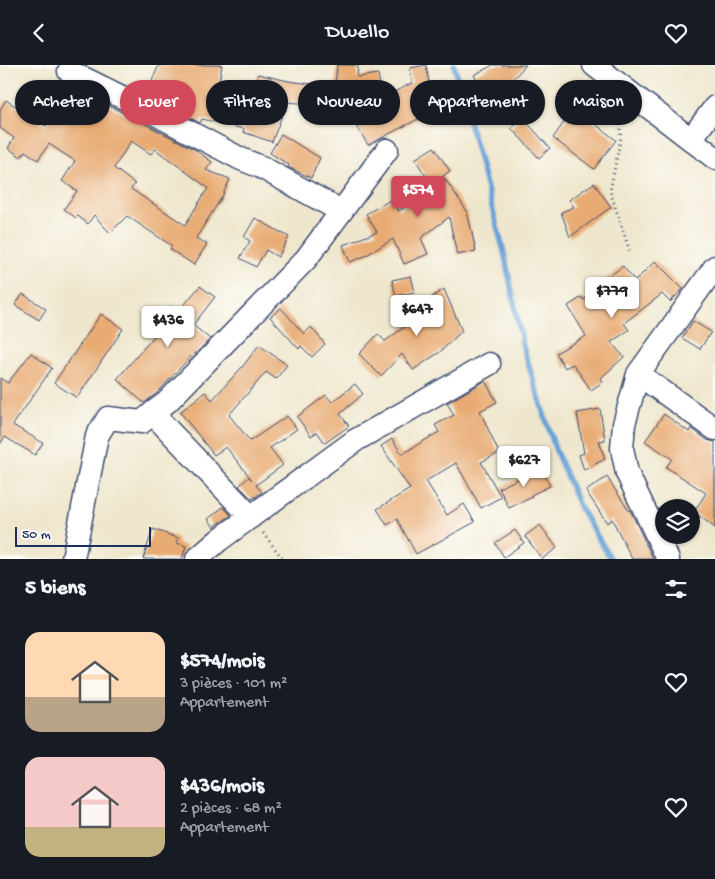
<!DOCTYPE html>
<html lang="fr">
<meta charset="utf-8">
<style>
:root{--surface:#171b24;--page:#242831;--text:#f1f3f6;--muted:#9ea1a6;--accent:#d1495b}
body{margin:0;font-family:"Gochi Hand",sans-serif;background:var(--page);color:var(--text);height:100vh;display:flex;flex-direction:column;font-size:19px;white-space:nowrap}
*{box-sizing:border-box;margin:0}
p{font-size:16px;color:var(--muted)}
.icon{flex:none;width:28px;height:28px;fill:none;stroke:currentColor;stroke-width:2;stroke-linecap:round;stroke-linejoin:round}
.map{position:relative;height:494px;overflow:hidden}
.panel{display:flex;flex-direction:column;background:var(--surface);flex:1}
.panel>*{flex:none}
.hud{position:absolute;left:15px;top:15px;width:685px;height:45px;display:flex;gap:10px}
.buttons{position:absolute;left:655px;top:434px;display:grid;gap:10px}
.buttons a{display:grid;place-items:center;width:45px;height:45px;border-radius:50%;background:var(--surface);box-shadow:0 1px 4px #0004;font-size:25px}
.scale{position:absolute;left:15px;bottom:12px;width:136px;box-sizing:border-box;padding-left:5px;border:2px solid #1b2f5e;border-top:0;font-size:14px;line-height:18px;white-space:nowrap;color:#1b2f5e;-webkit-text-stroke:4px #fdfcf7;paint-order:stroke}
.price{position:absolute;translate:-50% -42px;padding:0 11px;border-radius:5px;background:#fff;color:#222;font-size:16px;line-height:32px;filter:drop-shadow(0 1px 2px #0008)}
.price::after{content:'';position:absolute;left:50%;top:30px;width:15px;height:11px;margin-left:-8px;background:inherit;clip-path:polygon(0 0,100% 0,50% 100%)}
.price.selected{background:var(--accent);color:#fff}
ul{padding:0;list-style:none}
li{display:flex;align-items:center;gap:15px;height:125px;padding:0 25px}
li span{display:grid;place-items:center;flex:none;width:140px;height:100px;border-radius:15px;color:#555}
li>.icon{margin-inline-start:auto}
span .icon{width:60px;height:60px;fill:#fffc;stroke-width:1}
li b{font-size:21px}
h2{display:flex;justify-content:space-between;align-items:center;height:60px;padding:0 25px;font-size:21px}
.chip{padding:0 18px;border-radius:22px;background:var(--surface);box-shadow:0 1px 4px #0004;font-size:18px;line-height:45px}
.chip.selected{background:var(--accent);color:#fff}
header{display:flex;justify-content:space-between;align-items:center;height:65px;padding:0 25px;background:var(--surface);font-size:22px;font-weight:600}
.map>svg:first-child{display:block}
.lines{fill:none;stroke-linecap:round;stroke-linejoin:round}
.stream{stroke:#66a2d7;stroke-width:5.5}
.building{fill:#e8ab73;fill-rule:evenodd}
.minor-casing{stroke:#3b4b6f;stroke-width:25}
.path{stroke:#3b4b6f;stroke-width:3;stroke-dasharray:1 4;stroke-linecap:butt}
.minor{stroke:#fff;stroke-width:22}
</style>
<header><svg class="icon" aria-label="back" viewBox="0 0 24 24"><path d="M15 5l-7 7 7 7"/></svg>Dwello<svg class="icon" aria-label="heart" viewBox="0 0 24 24"><path d="M12 20l-8-8c-3-5 5-10 8-4 3-6 11-1 8 4z"/></svg></header>
<div class="map">
<svg width="715" height="494" viewBox="0 0 715 494">
<rect width="100%" height="100%" fill="#fdfcf7"/>
<filter id="ink" filterUnits="userSpaceOnUse"><feTurbulence type="fractalNoise" baseFrequency=".02" numOctaves="2"/><feDisplacementMap in="SourceGraphic" scale="10" xChannelSelector="R" yChannelSelector="G"/><feConvolveMatrix kernelMatrix="1 2 1 2 8 2 1 2 1" color-interpolation-filters="sRGB"/></filter>
<filter id="wash" filterUnits="userSpaceOnUse"><feTurbulence type="fractalNoise" baseFrequency=".0096" numOctaves="4" result="noise"/><feDisplacementMap in="SourceGraphic" scale="20" xChannelSelector="R" yChannelSelector="G"/><feGaussianBlur stdDeviation="1.12" result="paint"/><feColorMatrix in="noise" values="0 0 0 0 0 0 0 0 0 0 0 0 0 0 0 0 0 1.4 0 .05"/><feComposite in="paint" operator="in"/></filter>
<g filter="url(#wash)">
<rect width="100%" height="100%" fill="#efe7cd"/>
<g class="lines">
<path class="stream" d="M 454,0 L 504,187 L 523,282 L 555,384 L 580,443 L 611,494"/>
</g>
<g id="blocks">
<path class="building" d="M 159,0 L 222,0 L 219,17 L 253,26 L 258,9 L 288,16 L 335,22 L 337,0 L 358,0 L 357,12 L 378,9 L 382,33 L 412,18 L 410,3 L 426,0 L 435,51 L 416,55 L 368,80 L 344,42 L 287,37 L 272,77 L 243,67 L 244,64 L 202,54 L 200,58 L 149,31 L 154,22 L 150,20 Z
M 493,0 L 526,0 L 510,17 L 530,35 L 512,54 L 483,28 L 474,10 Z
M 68,20 L 194,84 L 212,97 L 206,105 L 230,114 L 222,132 L 196,173 L 207,179 L 194,200 L 170,184 L 172,181 L 127,151 L 110,168 L 94,150 L 88,159 L 78,151 L 76,153 L 64,144 L 77,126 L 62,116 L 75,96 L 49,79 L 38,95 L 25,86 L 21,92 L 8,83 L 14,73 L 0,63 L 0,45 L 6,35 L 46,61 L 66,28 L 64,26 ZM 131,76 L 151,89 L 155,84 L 208,123 L 185,160 L 131,124 L 135,119 L 114,103 Z
M 574,43 L 616,75 L 594,104 L 553,73 Z
M 522,52 L 550,83 L 539,93 L 511,63 Z
M 281,69 L 320,93 L 311,113 L 288,102 L 289,100 L 270,88 Z
M 434,82 L 450,106 L 443,111 L 467,146 L 476,186 L 457,190 L 449,152 L 421,173 L 428,189 L 404,199 L 393,174 L 365,191 L 350,197 L 343,180 L 377,167 L 366,149 L 392,134 L 399,146 L 433,122 L 415,94 Z
M 594,118 L 611,142 L 570,172 L 561,147 L 574,142 L 569,135 Z
M 255,153 L 289,172 L 278,192 L 266,185 L 256,202 L 240,193 L 250,176 L 244,172 Z
M 655,196 L 683,224 L 670,237 L 662,229 L 624,258 L 629,265 L 611,277 L 624,292 L 601,313 L 603,317 L 591,325 L 573,299 L 565,303 L 556,288 L 586,271 L 568,241 L 582,232 L 583,235 L 608,220 L 604,215 L 623,201 L 635,216 Z
M 411,211 L 415,227 L 396,231 L 392,215 Z
M 200,221 L 215,232 L 193,260 L 210,274 L 195,289 L 194,288 L 158,327 L 144,338 L 117,314 L 162,262 L 157,258 L 171,241 L 178,247 Z
M 444,224 L 462,266 L 440,287 L 413,305 L 402,289 L 381,311 L 359,289 L 378,269 L 385,276 L 420,251 L 415,244 Z
M 23,229 L 46,244 L 39,255 L 15,240 Z
M 281,243 L 304,269 L 311,262 L 325,279 L 312,292 L 301,281 L 299,284 L 270,252 Z
M 101,249 L 123,264 L 77,333 L 54,318 Z
M 693,256 L 711,267 L 700,284 L 682,273 Z
M 259,280 L 287,300 L 276,314 L 266,307 L 229,350 L 250,376 L 287,351 L 297,364 L 270,383 L 283,400 L 256,420 L 262,427 L 252,434 L 239,421 L 249,412 L 252,415 L 226,382 L 214,390 L 180,347 L 205,327 L 212,335 L 243,301 Z
M 31,288 L 52,303 L 13,360 L 43,378 L 35,390 L 5,372 L 0,379 L 0,313 L 8,318 Z
M 485,316 L 497,337 L 480,346 L 499,388 L 481,397 L 501,432 L 481,443 L 456,398 L 426,416 L 447,450 L 464,439 L 475,457 L 416,489 L 397,454 L 387,460 L 377,444 L 410,424 L 381,381 L 392,374 L 402,389 L 439,367 L 435,360 L 454,350 L 447,338 Z
M 355,319 L 363,329 L 340,349 L 349,361 L 325,378 L 317,367 L 311,371 L 297,352 L 326,330 L 332,337 Z
M 600,344 L 605,375 L 599,376 L 605,394 L 584,405 L 579,390 L 584,388 L 577,348 Z
M 664,349 L 689,367 L 691,363 L 707,375 L 715,377 L 715,463 L 694,447 L 706,428 L 666,402 L 672,394 L 645,376 Z
M 541,403 L 550,421 L 531,430 L 532,432 L 509,443 L 499,423 Z
M 607,412 L 629,446 L 630,445 L 653,494 L 632,494 L 612,454 L 607,458 L 586,426 Z
M 223,442 L 231,450 L 214,462 L 208,454 Z
M 540,460 L 557,483 L 542,494 L 525,471 Z
M 153,464 L 178,473 L 177,478 L 186,481 L 182,494 L 143,494 Z
M 515,465 L 524,478 L 504,492 L 495,478 Z"/>
</g>
</g>
<g filter="url(#ink)">
<use href="#blocks" fill-opacity="0" stroke="#3b4b6f" stroke-width="1"/>
<g class="lines">
<g class="minor-casing">
<path id="minor" d="M 594,0 L 715,93
M 69,6 L 140,41 L 241,94 L 261,102 L 341,146
M 691,74 L 715,42
M 638,309 L 715,364
M 251,452 L 155,351 L 155,346 L 167,337 L 306,194 L 387,85
M 73,494 L 97,371 L 108,353 L 142,357 L 155,346
M 197,494 L 219,475 L 356,375 L 489,299
M 668,494 L 627,408 L 622,383 L 624,359 L 638,309 L 715,202"/>
</g>
<path class="path" d="M 618,44 L 621,72 L 610,126 L 630,187
M 263,468 L 283,494"/>
<use href="#minor" class="minor"/>
</g>
</g>
</svg>
<div class="buttons">
<a><svg class="icon" aria-label="layers" viewBox="0 0 24 24"><path d="M12 4l9 5-9 5-9-5zM3 14l9 5 9-5"/></svg></a>
</div>
<div class="scale">50 m</div>
<b class="price selected" style="left:418px;top:153px">$574</b>
<b class="price" style="left:612px;top:254px">$779</b>
<b class="price" style="left:417px;top:272px">$647</b>
<b class="price" style="left:168px;top:283px">$436</b>
<b class="price" style="left:524px;top:423px">$627</b>
<div class="hud">
<a class="chip">Acheter</a>
<a class="chip selected">Louer</a>
<a class="chip">Filtres</a>
<a class="chip">Nouveau</a>
<a class="chip">Appartement</a>
<a class="chip">Maison</a>
</div>
</div>
<section class="panel">
<h2>5 biens<svg class="icon" aria-label="filters" viewBox="0 0 24 24"><path d="M4 7h16M4 17h16"/><circle cx="9" cy="7" r="2"/><circle cx="15" cy="17" r="2"/></svg></h2>
<ul>
<li><span style="background:linear-gradient(#ffd9b3 65%,#b9a48a 0)"><svg class="icon" aria-label="home" viewBox="0 0 24 24"><path d="M3 11l9-7 9 7M6 9v11h12V9"/></svg></span><div><b>$574/mois</b><p>3 pièces · 101 m²</p><p>Appartement</p></div><svg class="icon" aria-label="heart" viewBox="0 0 24 24"><path d="M12 20l-8-8c-3-5 5-10 8-4 3-6 11-1 8 4z"/></svg></li>
<li><span style="background:linear-gradient(#f6c9c9 70%,#c2b280 0)"><svg class="icon" aria-label="home" viewBox="0 0 24 24"><path d="M3 11l9-7 9 7M6 9v11h12V9"/></svg></span><div><b>$436/mois</b><p>2 pièces · 68 m²</p><p>Appartement</p></div><svg class="icon" aria-label="heart" viewBox="0 0 24 24"><path d="M12 20l-8-8c-3-5 5-10 8-4 3-6 11-1 8 4z"/></svg></li>
</ul>
</section>
